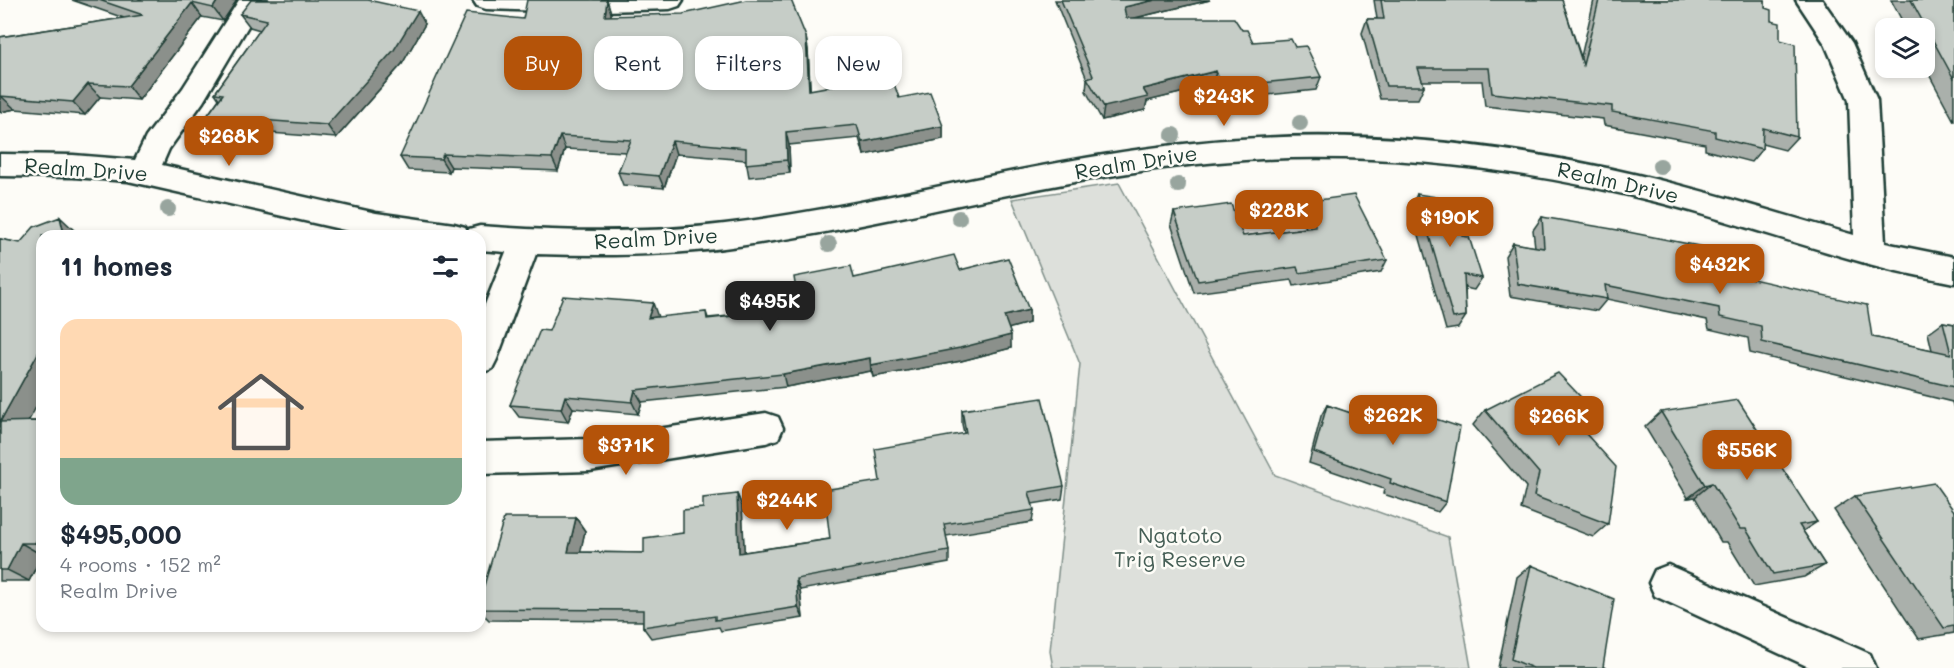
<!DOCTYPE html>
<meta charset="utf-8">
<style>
:root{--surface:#fff;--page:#f6f6f7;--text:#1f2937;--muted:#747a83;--accent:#b45309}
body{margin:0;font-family:Mali,sans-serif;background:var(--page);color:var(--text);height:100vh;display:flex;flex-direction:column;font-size:22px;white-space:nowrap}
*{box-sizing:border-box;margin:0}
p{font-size:20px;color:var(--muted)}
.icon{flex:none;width:33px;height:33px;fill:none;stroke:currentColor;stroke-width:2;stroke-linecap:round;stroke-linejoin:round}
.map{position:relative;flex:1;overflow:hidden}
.drawer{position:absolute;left:36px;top:230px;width:450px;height:402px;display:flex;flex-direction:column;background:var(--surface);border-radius:18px;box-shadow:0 3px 9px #0003}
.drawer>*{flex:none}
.guide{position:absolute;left:504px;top:36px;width:570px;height:54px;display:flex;gap:12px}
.controls{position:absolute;left:1875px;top:18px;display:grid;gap:12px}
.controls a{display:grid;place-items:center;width:60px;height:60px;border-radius:12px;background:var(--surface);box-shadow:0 3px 9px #0003;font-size:30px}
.price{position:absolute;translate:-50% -51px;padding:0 14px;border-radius:12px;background:var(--accent);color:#fff;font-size:20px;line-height:39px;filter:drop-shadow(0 2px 3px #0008)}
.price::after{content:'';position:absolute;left:50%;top:36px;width:18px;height:14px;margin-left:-9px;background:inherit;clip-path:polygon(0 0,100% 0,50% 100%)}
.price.active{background:#222;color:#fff}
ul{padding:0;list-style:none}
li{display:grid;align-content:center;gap:12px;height:318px;padding:0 24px}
li span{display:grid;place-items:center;height:186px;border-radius:18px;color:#555}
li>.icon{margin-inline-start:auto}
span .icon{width:108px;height:108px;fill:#fffc;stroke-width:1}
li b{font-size:26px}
h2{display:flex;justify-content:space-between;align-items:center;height:72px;padding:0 24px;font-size:26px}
.tag{padding:0 21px;border-radius:18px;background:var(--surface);box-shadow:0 3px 9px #0003;font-size:21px;line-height:54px}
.tag.active{background:var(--accent);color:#fff}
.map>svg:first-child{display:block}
.green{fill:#dde0db;stroke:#7e8e88;stroke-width:1.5}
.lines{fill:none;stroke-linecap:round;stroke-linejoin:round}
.minor-casing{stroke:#1f3d34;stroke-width:5}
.minor{fill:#fdfcf7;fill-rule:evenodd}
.tree{fill:#98a59e}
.wall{fill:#aab0ab;stroke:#1f3d34;stroke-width:1.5}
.shaded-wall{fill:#8b908b;stroke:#1f3d34;stroke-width:1.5}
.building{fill:#c6cdc7;stroke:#1f3d34;stroke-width:1.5}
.labels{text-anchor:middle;stroke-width:5;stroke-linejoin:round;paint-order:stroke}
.street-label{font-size:21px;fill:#1f3d34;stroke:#fdfcf7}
.park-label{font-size:21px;fill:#455e55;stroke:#fdfcf7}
</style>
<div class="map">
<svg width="1954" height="668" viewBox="0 0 1954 668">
<rect width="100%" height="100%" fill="#fdfcf7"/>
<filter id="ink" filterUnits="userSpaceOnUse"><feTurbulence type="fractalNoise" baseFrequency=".0167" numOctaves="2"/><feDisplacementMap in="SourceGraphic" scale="12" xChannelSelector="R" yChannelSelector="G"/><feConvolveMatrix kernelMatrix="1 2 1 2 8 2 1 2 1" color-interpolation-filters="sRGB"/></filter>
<g filter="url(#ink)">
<path class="green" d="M 1119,183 L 1275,475 L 1448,537 L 1471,668 L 1053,668 L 1050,651 L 1080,364 L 1012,199 Z"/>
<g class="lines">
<g class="minor-casing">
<path id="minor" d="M 239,0 L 267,0 L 254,16 L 203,102 L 169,149 L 162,165 L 376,213 L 454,224 L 465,227 L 468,232 L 469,229 L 480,226 C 561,232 643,234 725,224 C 882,205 1035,159 1193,143 C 1342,127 1493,141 1638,175 C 1711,192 1782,215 1854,235 L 1849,100 L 1825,44 L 1796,0 L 1822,0 L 1852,43 L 1877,100 L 1885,243 L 1954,257 L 1954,283 C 1926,277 1897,272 1869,264 C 1799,245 1731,221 1661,203 C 1526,169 1384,151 1245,160 C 1068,171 899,226 724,248 C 662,256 599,256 536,254 L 497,359 L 492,369 L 480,373 L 480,317 L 506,252 L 480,250 L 480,236 L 371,236 L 128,181 L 73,177 L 0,176 L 0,154 L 73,155 L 135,160 L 146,137 L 183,88 Z
M 473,0 L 683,0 L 679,6 L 670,9 L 572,12 L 486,9 L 477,6 Z
M 766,413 L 778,417 L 783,428 L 778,439 L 766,443 L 590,471 L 480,474 L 480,442 L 590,439 Z
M 1668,565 L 1870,654 L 1876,668 L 1811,668 L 1655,596 L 1649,583 L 1655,570 Z"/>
</g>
<use href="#minor" class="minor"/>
</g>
<g class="tree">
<circle cx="1300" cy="123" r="8"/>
<circle cx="1173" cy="135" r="8"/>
<circle cx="1660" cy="166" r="8"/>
<circle cx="1178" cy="185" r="8"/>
<circle cx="168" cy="209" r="8"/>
<circle cx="959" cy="218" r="8"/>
<circle cx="829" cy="244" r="8"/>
</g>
<path class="wall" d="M 72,0 L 237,0 L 223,21 L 202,17 L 139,100 L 100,97 L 85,115 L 15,109 L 0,112 L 0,37 L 124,18 Z
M 607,0 L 611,13 L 611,16 L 806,37 L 808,50 L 810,90 L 899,98 L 943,126 L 943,139 L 864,155 L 859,138 L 789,145 L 790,173 L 749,177 L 746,160 L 676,154 L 664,188 L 623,185 L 618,172 L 626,152 L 565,149 L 558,171 L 451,167 L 449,172 L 408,170 L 400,157 L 523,19 Z
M 1055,0 L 1210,0 L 1135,18 L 1242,30 L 1253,42 L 1295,47 L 1321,77 L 1316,90 L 1219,100 L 1213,85 L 1147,101 L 1145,110 L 1102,120 L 1086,91 L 1087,79 Z
M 1374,0 L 1562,0 L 1581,57 L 1594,0 L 1765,0 L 1765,8 L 1780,40 L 1797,137 L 1785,150 L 1762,144 L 1762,149 L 1751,162 L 1705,150 L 1705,144 L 1604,125 L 1603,119 L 1485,106 L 1482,81 L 1422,81 L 1424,86 L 1418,99 L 1380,99 L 1362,33 L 1367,19 L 1377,19 Z
M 1891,0 L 1954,0 L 1954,121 L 1924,65 L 1924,28 L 1906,28 Z
M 240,14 L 425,24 L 402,64 L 336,138 L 218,129 L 207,116 L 219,99 L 215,93 L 260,30 L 250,27 Z
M 1417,194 L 1462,236 L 1482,278 L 1474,290 L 1465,288 L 1466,316 L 1458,328 L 1446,330 L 1411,207 Z
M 1304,202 L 1387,260 L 1381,272 L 1294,286 L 1292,280 L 1194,293 L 1171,224 L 1174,212 L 1243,236 L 1306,228 L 1300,215 Z
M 1542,217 L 1748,278 L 1872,337 L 1932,350 L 1928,333 L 1943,322 L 1954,324 L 1954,409 L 1952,402 L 1750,353 L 1748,338 L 1709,329 L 1707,320 L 1607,299 L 1597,311 L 1510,296 L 1505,256 L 1513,243 L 1535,247 L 1533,230 Z
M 77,233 L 28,421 L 42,421 L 42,556 L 29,581 L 0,581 L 0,239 L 20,243 Z
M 960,270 L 1029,310 L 1029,323 L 1009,328 L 1011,348 L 961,361 L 873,377 L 871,371 L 786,387 L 642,402 L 638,414 L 573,408 L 568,422 L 519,417 L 510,405 L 549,331 L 706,312 L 708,318 L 799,309 L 854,278 Z
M 1378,400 L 1446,502 L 1438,512 L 1383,494 L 1384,489 L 1309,463 L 1321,416 L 1327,405 L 1352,414 L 1356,407 L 1371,412 Z
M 962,410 L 1064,486 L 1062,499 L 1032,504 L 1034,510 L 1032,522 L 946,536 L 949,551 L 949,563 L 800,590 L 803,618 L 721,631 L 719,627 L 651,638 L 643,627 L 643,621 L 489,620 L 480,611 L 480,599 L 576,518 L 585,531 L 580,552 L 644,553 L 683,533 L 703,508 L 737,494 L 742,506 L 744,552 L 830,539 L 880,481 L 964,433 L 962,424 Z
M 1485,410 L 1582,429 L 1608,524 L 1593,537 L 1521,509 L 1526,487 L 1473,425 Z
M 1661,412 L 1817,522 L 1803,531 L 1825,565 L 1804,577 L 1754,586 L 1727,542 L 1721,542 L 1695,497 L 1688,498 L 1645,427 Z
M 1855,496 L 1954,511 L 1954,633 L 1919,639 L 1834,510 Z
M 1531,565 L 1603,667 L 1606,668 L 1498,668 L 1517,577 Z"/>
<path class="shaded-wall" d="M 218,0 L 237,0 L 223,21 L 213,8 Z
M 607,0 L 611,13 L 610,30 L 605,16 Z
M 1155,0 L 1210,0 L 1122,21 L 1124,7 Z
M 192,3 L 202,17 L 139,100 L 128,86 Z
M 418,11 L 425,24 L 402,64 L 336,138 L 327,125 Z
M 806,37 L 808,50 L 811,103 L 809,90 Z
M 1216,71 L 1213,85 L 1147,101 L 1145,110 L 1102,120 L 1104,107 L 1143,89 Z
M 88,84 L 100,97 L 85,115 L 73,102 Z
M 0,96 L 1,96 L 15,109 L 0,112 Z
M 943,126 L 943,139 L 864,155 L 862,142 Z
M 786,132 L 789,145 L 790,173 L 787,160 Z
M 560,136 L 565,149 L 558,171 L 552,158 Z
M 672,141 L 676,154 L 664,188 L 659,176 Z
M 443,154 L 451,167 L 449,172 L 441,159 Z
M 60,217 L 77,233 L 78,236 L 66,236 L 64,234 Z
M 653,303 L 658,317 L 648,318 Z
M 1029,310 L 1029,323 L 1004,330 L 1004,316 Z
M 1011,335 L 1011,348 L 961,361 L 873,377 L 871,365 Z
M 42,346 L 42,396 L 21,435 L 0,422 Z
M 870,358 L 871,371 L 786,387 L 783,374 Z
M 635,390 L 642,402 L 638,414 L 632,402 Z
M 565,396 L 573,408 L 568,422 L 561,409 Z
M 1597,414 L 1583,429 L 1564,439 L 1577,424 Z
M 1712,483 L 1695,497 L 1688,498 L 1705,485 Z
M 737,494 L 742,506 L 745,565 L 739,553 Z
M 576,518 L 585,531 L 578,564 L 568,552 Z
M 42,530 L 42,547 L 35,543 Z
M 21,543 L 42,555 L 29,581 L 7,570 Z
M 796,579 L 800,590 L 803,618 L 798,607 Z"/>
<path class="building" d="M 99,0 L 218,0 L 213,8 L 192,3 L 128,86 L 88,84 L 73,102 L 0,96 L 0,37 L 143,15 Z
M 251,0 L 368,0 L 418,11 L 394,50 L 327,125 L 207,116 L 223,94 L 215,93 L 267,20 L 240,14 Z
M 527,0 L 607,0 L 605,16 L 683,14 L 746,0 L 791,0 L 806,37 L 809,90 L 891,75 L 899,98 L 930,92 L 943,126 L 862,142 L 857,125 L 786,132 L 787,160 L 746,164 L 746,148 L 672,141 L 659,176 L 618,172 L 631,140 L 560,136 L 552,158 L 443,154 L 441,159 L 400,157 L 466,13 L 523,19 Z
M 1061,0 L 1155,0 L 1124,7 L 1126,18 L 1234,18 L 1242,30 L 1247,30 L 1253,42 L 1291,39 L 1295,47 L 1306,46 L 1321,77 L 1222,87 L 1216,71 L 1143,89 L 1148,97 L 1104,107 L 1087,78 L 1093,76 Z
M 1381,0 L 1562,0 L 1583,65 L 1599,0 L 1765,0 L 1765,8 L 1771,10 L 1771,21 L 1780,23 L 1780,40 L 1795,44 L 1797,137 L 1763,128 L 1762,149 L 1715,137 L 1715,131 L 1612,112 L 1612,106 L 1492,93 L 1489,68 L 1418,68 L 1424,86 L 1386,86 L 1367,19 L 1384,19 Z
M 1911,0 L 1954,0 L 1954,79 Z
M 1417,194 L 1461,201 L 1462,236 L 1469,237 L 1482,278 L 1464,275 L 1466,316 L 1453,318 Z
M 1354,195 L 1387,260 L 1299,273 L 1297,267 L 1198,281 L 1174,212 L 1231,204 L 1243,236 L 1316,227 L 1304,202 Z
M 60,217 L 64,234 L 75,236 L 42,236 L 42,346 L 0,422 L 42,421 L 42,530 L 35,543 L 21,543 L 7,570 L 0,570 L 0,239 L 20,243 L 34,227 Z
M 1542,217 L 1618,230 L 1744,255 L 1748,278 L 1867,305 L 1872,337 L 1951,354 L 1943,322 L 1954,324 L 1954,387 L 1762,342 L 1761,326 L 1720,317 L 1719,308 L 1605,285 L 1607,299 L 1518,284 L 1513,243 L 1544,248 Z
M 954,255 L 960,270 L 1008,258 L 1029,310 L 1004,316 L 1011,335 L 960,348 L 871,365 L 870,358 L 783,374 L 635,390 L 632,402 L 565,396 L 561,409 L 510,405 L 540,330 L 549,331 L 563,296 L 653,303 L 648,318 L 706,312 L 707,319 L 799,309 L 794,277 L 851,266 L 854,278 Z
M 1558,373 L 1597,414 L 1577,424 L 1616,467 L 1608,524 L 1534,496 L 1539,473 L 1485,410 Z
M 1042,398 L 1064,486 L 1029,492 L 1034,510 L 944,524 L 949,551 L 796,579 L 798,607 L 715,620 L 715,616 L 643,627 L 643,610 L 480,609 L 480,599 L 504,518 L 576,518 L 568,552 L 644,553 L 644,538 L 683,533 L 683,510 L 703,508 L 703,498 L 737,494 L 739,553 L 830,539 L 824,490 L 880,481 L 875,449 L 966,433 L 962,410 Z
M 1378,400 L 1460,427 L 1446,502 L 1390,483 L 1391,479 L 1314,452 L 1327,405 L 1354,414 L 1356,407 L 1375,413 Z
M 1738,400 L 1817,522 L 1799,525 L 1825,565 L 1773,574 L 1746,529 L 1740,529 L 1712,483 L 1705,485 L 1661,412 Z
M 1934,483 L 1954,511 L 1954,626 L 1944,628 L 1855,496 Z
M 1531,565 L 1614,599 L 1603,667 L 1606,668 L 1533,668 L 1511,659 Z"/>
</g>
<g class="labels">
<g class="street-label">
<text transform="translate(1136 163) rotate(-9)" y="7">Realm Drive</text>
<text transform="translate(86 170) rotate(4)" y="7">Realm Drive</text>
<text transform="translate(1618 183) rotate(13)" y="7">Realm Drive</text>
<text transform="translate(656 239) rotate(-3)" y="7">Realm Drive</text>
</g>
<g class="park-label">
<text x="1180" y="543">Ngatoto<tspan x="1180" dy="24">Trig Reserve</tspan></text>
</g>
</g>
</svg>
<div class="controls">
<a><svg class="icon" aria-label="layers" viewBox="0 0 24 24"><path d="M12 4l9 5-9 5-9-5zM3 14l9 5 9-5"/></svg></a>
</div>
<b class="price" style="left:1224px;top:127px">$243K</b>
<b class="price" style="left:229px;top:167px">$268K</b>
<b class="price" style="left:1279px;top:241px">$228K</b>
<b class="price" style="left:1450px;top:248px">$190K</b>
<b class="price" style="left:1720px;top:295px">$432K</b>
<b class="price active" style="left:770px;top:332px">$495K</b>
<b class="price" style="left:1393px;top:446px">$262K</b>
<b class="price" style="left:1559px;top:447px">$266K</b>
<b class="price" style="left:626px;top:476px">$371K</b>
<b class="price" style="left:1747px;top:481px">$556K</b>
<b class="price" style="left:787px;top:531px">$244K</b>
<div class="guide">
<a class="tag active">Buy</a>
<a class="tag">Rent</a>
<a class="tag">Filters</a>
<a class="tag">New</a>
</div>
<section class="drawer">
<h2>11 homes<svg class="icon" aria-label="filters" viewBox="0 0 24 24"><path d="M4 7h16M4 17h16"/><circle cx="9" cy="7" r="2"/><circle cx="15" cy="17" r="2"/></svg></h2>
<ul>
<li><span style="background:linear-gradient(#ffd9b3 75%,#7fa58c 0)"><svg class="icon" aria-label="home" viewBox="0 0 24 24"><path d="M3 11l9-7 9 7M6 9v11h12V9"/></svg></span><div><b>$495,000</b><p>4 rooms · 152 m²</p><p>Realm Drive</p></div></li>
</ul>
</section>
</div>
